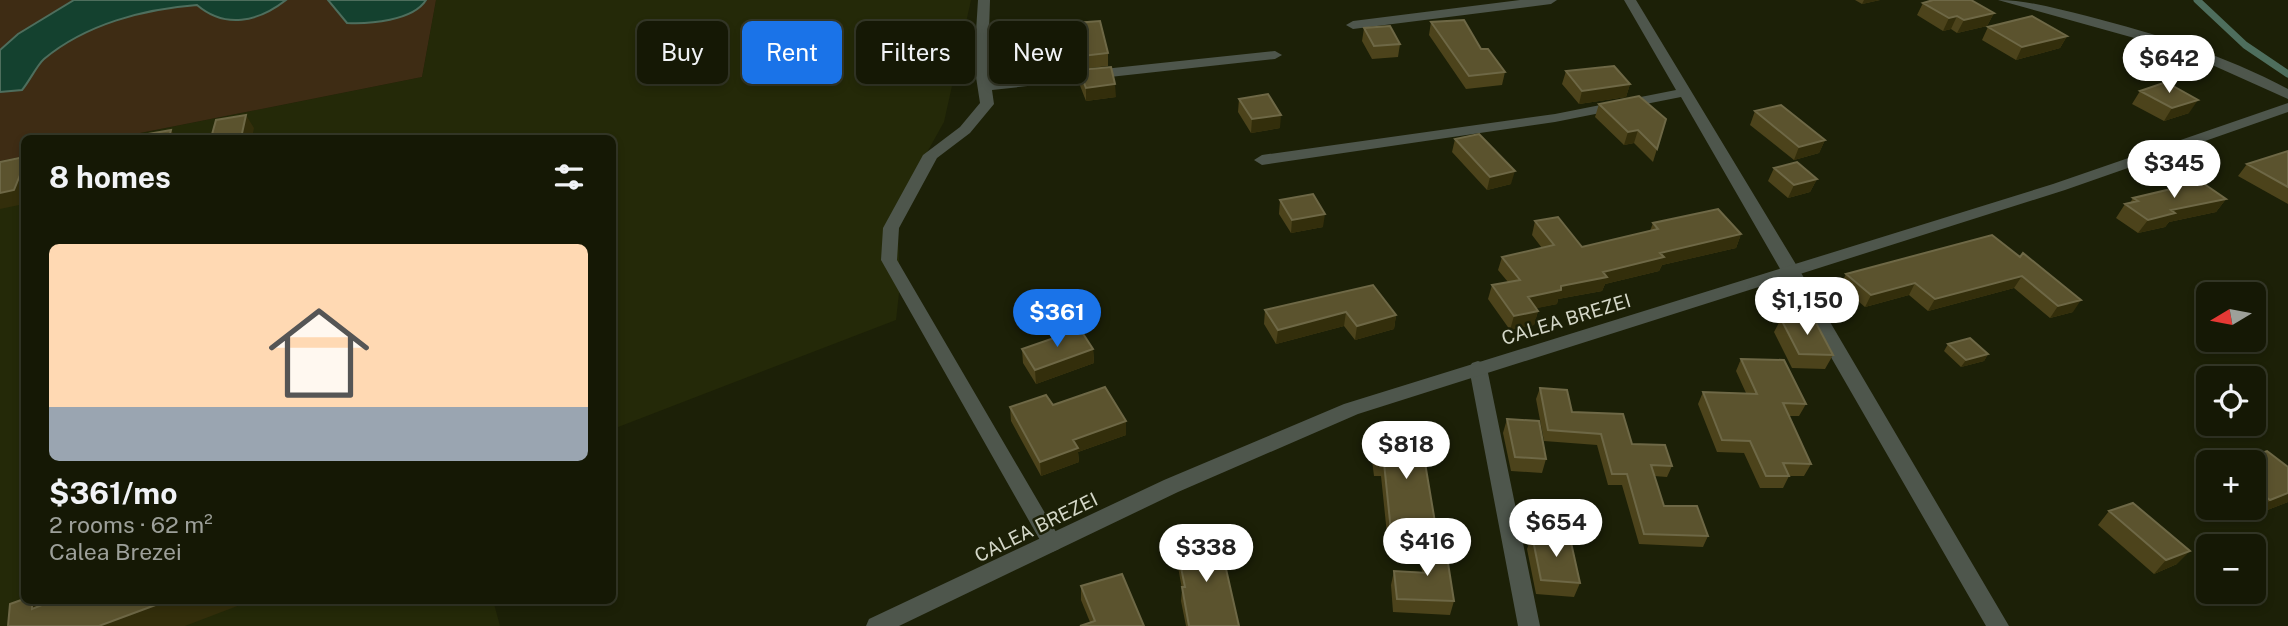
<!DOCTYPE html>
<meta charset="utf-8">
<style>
:root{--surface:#151805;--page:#222513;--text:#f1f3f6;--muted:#9da09a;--line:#343727;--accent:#1a73e8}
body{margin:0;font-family:"Public Sans",sans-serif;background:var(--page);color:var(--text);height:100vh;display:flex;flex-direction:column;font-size:26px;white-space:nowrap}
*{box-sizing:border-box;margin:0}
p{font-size:23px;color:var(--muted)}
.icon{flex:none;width:38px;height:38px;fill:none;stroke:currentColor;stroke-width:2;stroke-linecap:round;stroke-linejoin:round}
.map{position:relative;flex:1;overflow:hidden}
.sheet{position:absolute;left:21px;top:135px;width:595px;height:469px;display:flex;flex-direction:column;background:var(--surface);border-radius:10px;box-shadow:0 4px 10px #0003,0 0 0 2px var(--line)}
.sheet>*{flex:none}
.banner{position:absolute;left:637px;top:21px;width:665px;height:63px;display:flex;gap:14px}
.needle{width:46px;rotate:260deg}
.buttons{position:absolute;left:2196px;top:282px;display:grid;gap:14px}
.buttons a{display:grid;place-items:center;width:70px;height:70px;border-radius:10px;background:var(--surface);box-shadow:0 4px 10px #0003,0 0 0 2px var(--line);font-size:35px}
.price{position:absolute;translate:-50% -60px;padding:0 16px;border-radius:24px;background:#fff;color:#222;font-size:23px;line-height:46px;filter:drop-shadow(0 2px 4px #0008)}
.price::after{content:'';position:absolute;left:50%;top:42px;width:21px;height:16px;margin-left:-10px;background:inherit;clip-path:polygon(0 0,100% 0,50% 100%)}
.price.on{background:var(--accent);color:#fff}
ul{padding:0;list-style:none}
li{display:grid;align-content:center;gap:14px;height:371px;padding:0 28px}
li+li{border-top:2px solid var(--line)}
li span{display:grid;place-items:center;height:217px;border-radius:10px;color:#555}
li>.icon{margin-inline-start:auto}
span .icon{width:126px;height:126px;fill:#fffc;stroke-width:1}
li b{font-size:30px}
h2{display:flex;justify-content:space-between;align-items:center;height:84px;padding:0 28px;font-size:30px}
.tag{padding:0 24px;border-radius:10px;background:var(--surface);box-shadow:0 4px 10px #0003,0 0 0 2px var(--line);font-size:24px;line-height:63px}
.tag.on{background:var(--accent);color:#fff}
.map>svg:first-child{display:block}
.built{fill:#242908}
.green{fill:#3e2c14}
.water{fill:#14412f;stroke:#4e6e5d;stroke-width:2}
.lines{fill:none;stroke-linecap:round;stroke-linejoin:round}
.stream{stroke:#4e6e5d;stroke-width:7}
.minor{fill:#4e564c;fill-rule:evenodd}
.tertiary{fill:#4e564c;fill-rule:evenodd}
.wall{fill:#4c431b}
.shaded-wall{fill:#332e0b}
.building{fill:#5b532e;stroke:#6e6846;stroke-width:2}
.labels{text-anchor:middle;stroke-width:5;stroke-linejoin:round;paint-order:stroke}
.street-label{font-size:19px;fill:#d4d7c8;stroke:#1c2007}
</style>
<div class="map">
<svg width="2288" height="626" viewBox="0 0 2288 626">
<rect width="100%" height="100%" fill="#1c2007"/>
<path class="built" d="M 436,0 L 971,0 L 944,122 L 897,206 L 900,284 L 896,320 L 613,429 L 612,138 L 115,138 L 422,77 Z
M 24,156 L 24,600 L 493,600 L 500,626 L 0,626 L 0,161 Z"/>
<path class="green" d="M 0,0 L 436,0 L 422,77 L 115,138 L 24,138 L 24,156 L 0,161 Z"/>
<path class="water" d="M 74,0 L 286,0 C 258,22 225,29 197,5 C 144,9 86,24 44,59 C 37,65 29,82 22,90 L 0,92 L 0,50 L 18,34 Z
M 328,0 L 426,0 C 413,21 369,24 347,23 Z"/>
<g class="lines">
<path class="stream" d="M 2197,0 L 2245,45 L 2288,74"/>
<path class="minor" d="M 978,0 L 990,0 L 988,64 L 991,81 L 1275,51 L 1282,55 L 1275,59 L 992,90 L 994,104 L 970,133 L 937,158 L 899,228 L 897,260 L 1059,537 L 1062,543 L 1059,549 L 1052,552 L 1045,549 L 881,260 L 883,228 L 923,155 L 960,127 L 980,103 L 974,64 Z
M 1520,0 L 1557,0 L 1551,4 L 1353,29 L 1346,25 L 1353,21 Z
M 1624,0 L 1636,0 L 1800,271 L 2009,626 L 1986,626 L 1681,97 L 1555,122 L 1262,165 L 1254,160 L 1262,155 L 1555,114 L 1676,90 Z
M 1478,361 L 1484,363 L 1487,368 L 1540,626 L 1518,626 L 1469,368 L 1472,363 Z"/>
<path class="tertiary" d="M 1998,0 C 2028,0 2057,9 2087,16 C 2157,34 2224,55 2288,89 L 2288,99 L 2181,51 Z
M 2288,103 L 2288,112 L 2065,190 L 1358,414 L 1178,492 L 899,626 L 866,626 L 869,619 L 1164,480 L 1344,404 L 2053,184 Z"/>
</g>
<path class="wall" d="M 1855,0 L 1880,0 L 1862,4 Z
M 1923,3 L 1994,13 L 1987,26 L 1957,33 L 1951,29 L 1943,31 L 1917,15 Z
M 1431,22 L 1481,49 L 1505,72 L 1502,85 L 1466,89 L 1429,35 Z
M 1061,24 L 1108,53 L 1108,66 L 1074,70 L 1062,36 Z
M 1988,27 L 2067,36 L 2060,48 L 2016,60 L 1982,40 Z
M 1364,28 L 1400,44 L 1398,57 L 1372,59 L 1362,41 Z
M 1079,70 L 1116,97 L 1086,101 L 1079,83 Z
M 1566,71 L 1630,84 L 1626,97 L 1579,104 L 1562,84 Z
M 2140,91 L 2189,113 L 2164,121 L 2132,104 Z
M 1639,96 L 1657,149 L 1653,162 L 1634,143 L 1624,145 L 1595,117 L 1599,104 Z
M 1239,99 L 1280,128 L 1251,133 L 1238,112 Z
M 1755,111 L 1825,140 L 1819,153 L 1794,160 L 1750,125 Z
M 1455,139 L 1511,184 L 1487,190 L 1452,152 Z
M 2288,151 L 2288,204 L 2238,176 L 2247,164 Z
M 1774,168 L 1817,179 L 1810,192 L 1788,198 L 1768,181 Z
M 2172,187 L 2226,199 L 2216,212 L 2169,222 L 2165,227 L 2138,233 L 2116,218 L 2125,204 L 2130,203 L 2133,198 L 2171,189 Z
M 1280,200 L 1323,227 L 1291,233 L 1279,214 Z
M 1535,221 L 1582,247 L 1650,231 L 1653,223 L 1741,234 L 1736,248 L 1662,265 L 1659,271 L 1605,284 L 1602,291 L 1558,299 L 1557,304 L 1536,308 L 1538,311 L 1534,325 L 1510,330 L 1488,299 L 1492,285 L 1508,282 L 1498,270 L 1502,257 L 1542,248 L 1532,235 Z
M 1992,235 L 2073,312 L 2050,318 L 2014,288 L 1928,311 L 1909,295 L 1865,307 L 1840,286 L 1846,274 Z
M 1373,285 L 1396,315 L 1394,329 L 1355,340 L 1344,326 L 1276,344 L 1264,324 L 1265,310 Z
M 1781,319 L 1833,355 L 1825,369 L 1792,368 L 1774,332 Z
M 1948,344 L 1988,354 L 1984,361 L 1961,367 L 1944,351 Z
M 1022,349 L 1093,349 L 1094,363 L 1036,384 L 1023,363 Z
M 1741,359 L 1806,404 L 1799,416 L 1788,416 L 1811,464 L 1804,476 L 1789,476 L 1783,488 L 1760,488 L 1744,453 L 1717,452 L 1698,404 L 1703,392 L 1746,393 L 1736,371 Z
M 1540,388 L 1572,412 L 1672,466 L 1667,477 L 1654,476 L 1664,506 L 1708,536 L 1703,547 L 1639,544 L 1622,485 L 1608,485 L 1597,445 L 1544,441 L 1536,399 Z
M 1053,405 L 1126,421 L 1126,435 L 1078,452 L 1079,462 L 1041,476 L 1011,421 L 1010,407 Z
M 1507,419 L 1546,459 L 1542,473 L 1511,471 L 1503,433 Z
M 1372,431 L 1437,534 L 1435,543 L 1454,601 L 1450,615 L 1393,612 L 1391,585 L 1394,571 L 1422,572 L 1420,556 L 1423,546 L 1388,544 L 1381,476 L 1374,476 L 1370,444 Z
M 2254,462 L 2288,502 L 2257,514 L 2249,508 L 2254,508 Z
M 2109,511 L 2177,564 L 2154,574 L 2098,525 Z
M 1532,535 L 1580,583 L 1574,597 L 1536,594 L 1527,549 Z
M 1176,543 L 1239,626 L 1186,626 L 1181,601 L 1182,589 L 1176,556 Z
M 1081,586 L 1144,626 L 1090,622 L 1081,600 Z"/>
<path class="shaded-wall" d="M 1864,0 L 1880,0 L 1862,4 Z
M 1994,13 L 1987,26 L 1957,33 L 1964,20 Z
M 1957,16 L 1951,29 L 1943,31 L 1949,18 Z
M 2067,36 L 2060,48 L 2016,60 L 2022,47 Z
M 1115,84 L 1116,97 L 1086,101 L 1086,88 Z
M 1630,84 L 1626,97 L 1579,104 L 1582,91 Z
M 2198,100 L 2189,113 L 2164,121 L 2172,108 Z
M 246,115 L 254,128 L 252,138 L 241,138 Z
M 1281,115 L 1280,128 L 1251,133 L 1252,119 Z
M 171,130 L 177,138 L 169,138 Z
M 1638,130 L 1634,143 L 1624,145 L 1628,132 Z
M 1825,140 L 1819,153 L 1794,160 L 1799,147 Z
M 24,165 L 24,204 L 0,209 L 0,193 Z
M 1515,171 L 1511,184 L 1487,190 L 1490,177 Z
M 1817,179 L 1810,192 L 1788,198 L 1794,185 Z
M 2226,199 L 2216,212 L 2169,222 L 2165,227 L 2138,233 L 2148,220 L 2171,210 Z
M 1325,214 L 1323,227 L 1291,233 L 1292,220 Z
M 1741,234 L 1736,248 L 1662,265 L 1659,271 L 1605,284 L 1602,291 L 1558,299 L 1557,304 L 1524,311 L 1528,297 L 1660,253 Z
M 2022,276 L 2014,288 L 1928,311 L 1935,299 Z
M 1915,283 L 1909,295 L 1865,307 L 1871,295 Z
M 2081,300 L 2073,312 L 2050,318 L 2058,306 Z
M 1538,311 L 1534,325 L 1510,330 L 1514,316 Z
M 1346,312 L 1344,326 L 1276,344 L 1278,330 Z
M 1396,315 L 1394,329 L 1355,340 L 1357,326 Z
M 1093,349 L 1094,363 L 1036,384 L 1035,370 Z
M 1988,354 L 1984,361 L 1961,367 L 1966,360 Z
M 1126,421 L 1126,435 L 1078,452 L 1079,462 L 1041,476 L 1040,462 L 1073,440 Z
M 2288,493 L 2288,502 L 2257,514 L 2270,500 Z
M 2190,551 L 2177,564 L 2154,574 L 2166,560 Z
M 32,600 L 36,600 L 57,620 L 32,609 Z
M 169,600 L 253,600 L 185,626 L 99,626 Z"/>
<path class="building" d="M 1933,0 L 1971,0 L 1994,13 L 1964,20 L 1957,16 L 1949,18 L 1923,3 Z
M 2032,16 L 2067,36 L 2022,47 L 1988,27 Z
M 1464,20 L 1481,49 L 1488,49 L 1505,72 L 1469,76 L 1431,22 Z
M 1100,21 L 1108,53 L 1074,57 L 1061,24 Z
M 1390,26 L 1400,44 L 1374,46 L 1364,28 Z
M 1614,66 L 1630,84 L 1582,91 L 1566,71 Z
M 1111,67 L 1115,84 L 1086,88 L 1079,70 Z
M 2166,82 L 2198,100 L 2172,108 L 2140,91 Z
M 1268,94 L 1281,115 L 1252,119 L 1239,99 Z
M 1639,96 L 1666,119 L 1657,149 L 1638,130 L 1628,132 L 1599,104 Z
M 1781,105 L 1825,140 L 1799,147 L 1755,111 Z
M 246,115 L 241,138 L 211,138 L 216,120 Z
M 171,130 L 169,138 L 125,138 Z
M 1479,134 L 1515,171 L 1490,177 L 1455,139 Z
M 2288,151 L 2288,187 L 2247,164 Z
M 24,157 L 24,165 L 14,190 L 0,193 L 0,162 Z
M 1797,162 L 1817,179 L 1794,185 L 1774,168 Z
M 2200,181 L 2226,199 L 2171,210 L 2175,213 L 2148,220 L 2125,204 L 2138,201 L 2133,198 L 2175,188 L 2172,187 Z
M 1313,194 L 1325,214 L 1292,220 L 1280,200 Z
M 1718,209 L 1741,234 L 1660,253 L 1664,257 L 1603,272 L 1607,277 L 1561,286 L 1561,290 L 1528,297 L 1538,311 L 1514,316 L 1492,285 L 1520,280 L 1502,257 L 1554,245 L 1535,221 L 1558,217 L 1582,247 L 1658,229 L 1653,223 Z
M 1992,235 L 2020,257 L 2023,253 L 2081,300 L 2058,306 L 2022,276 L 1935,299 L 1915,283 L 1871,295 L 1846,274 Z
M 1373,285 L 1396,315 L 1357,326 L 1346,312 L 1278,330 L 1265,310 Z
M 1781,319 L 1814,319 L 1833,355 L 1799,354 Z
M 1080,329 L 1093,349 L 1035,370 L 1022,349 Z
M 1970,338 L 1988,354 L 1966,360 L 1948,344 Z
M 1741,359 L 1784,360 L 1806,404 L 1783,403 L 1811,464 L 1783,463 L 1789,476 L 1766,476 L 1750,441 L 1722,440 L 1703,392 L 1757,394 Z
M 1105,387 L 1126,421 L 1073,440 L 1078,448 L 1040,462 L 1010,407 L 1046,395 L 1053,405 Z
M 1540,388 L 1567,390 L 1572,412 L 1623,414 L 1632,444 L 1665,445 L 1672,466 L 1651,465 L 1664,506 L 1697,506 L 1708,536 L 1644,534 L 1627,474 L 1612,474 L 1601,434 L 1548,430 Z
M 1507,419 L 1539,421 L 1546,459 L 1515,457 Z
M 1372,431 L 1420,433 L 1437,534 L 1391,531 L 1384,463 L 1376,463 Z
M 2267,451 L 2288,467 L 2288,493 L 2270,500 L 2254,488 L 2254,462 L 2236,462 Z
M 2133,503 L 2190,551 L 2166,560 L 2109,511 Z
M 1532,535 L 1570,538 L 1580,583 L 1541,580 Z
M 1219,538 L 1239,626 L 1189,626 L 1182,587 L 1185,587 L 1176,543 Z
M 1424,543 L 1445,544 L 1454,601 L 1397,599 L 1394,571 L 1428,573 Z
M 1122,574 L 1144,626 L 1080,626 L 1095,621 L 1081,586 Z
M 24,599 L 24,600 L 32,600 L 32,609 L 54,600 L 169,600 L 99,626 L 8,626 L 10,604 Z"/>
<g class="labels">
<g class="street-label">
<text transform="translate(1566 319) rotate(-17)" y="7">CALEA BREZEI</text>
<text transform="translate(1036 527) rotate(-26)" y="7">CALEA BREZEI</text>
</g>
</g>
</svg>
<div class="buttons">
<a><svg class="needle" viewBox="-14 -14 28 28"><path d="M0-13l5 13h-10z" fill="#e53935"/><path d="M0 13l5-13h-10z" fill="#9da09a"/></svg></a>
<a><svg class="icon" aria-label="locate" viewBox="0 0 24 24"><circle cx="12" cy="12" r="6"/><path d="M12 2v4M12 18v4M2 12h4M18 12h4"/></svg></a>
<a>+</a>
<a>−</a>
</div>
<b class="price" style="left:2169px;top:95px">$642</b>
<b class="price" style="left:2174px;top:200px">$345</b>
<b class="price" style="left:1807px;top:337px">$1,150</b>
<b class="price on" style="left:1057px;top:349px">$361</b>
<b class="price" style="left:1406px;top:481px">$818</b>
<b class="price" style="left:1556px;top:559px">$654</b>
<b class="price" style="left:1427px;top:578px">$416</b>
<b class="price" style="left:1206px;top:584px">$338</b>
<div class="banner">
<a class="tag">Buy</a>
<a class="tag on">Rent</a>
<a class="tag">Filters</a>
<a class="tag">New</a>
</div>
<section class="sheet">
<h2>8 homes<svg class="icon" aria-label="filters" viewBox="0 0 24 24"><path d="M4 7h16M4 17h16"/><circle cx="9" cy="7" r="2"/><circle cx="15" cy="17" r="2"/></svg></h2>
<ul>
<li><span style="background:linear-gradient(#ffd9b3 75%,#9aa5b1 0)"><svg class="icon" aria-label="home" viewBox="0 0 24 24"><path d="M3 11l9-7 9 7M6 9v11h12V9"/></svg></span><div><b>$361/mo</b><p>2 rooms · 62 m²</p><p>Calea Brezei</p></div></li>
</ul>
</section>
</div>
